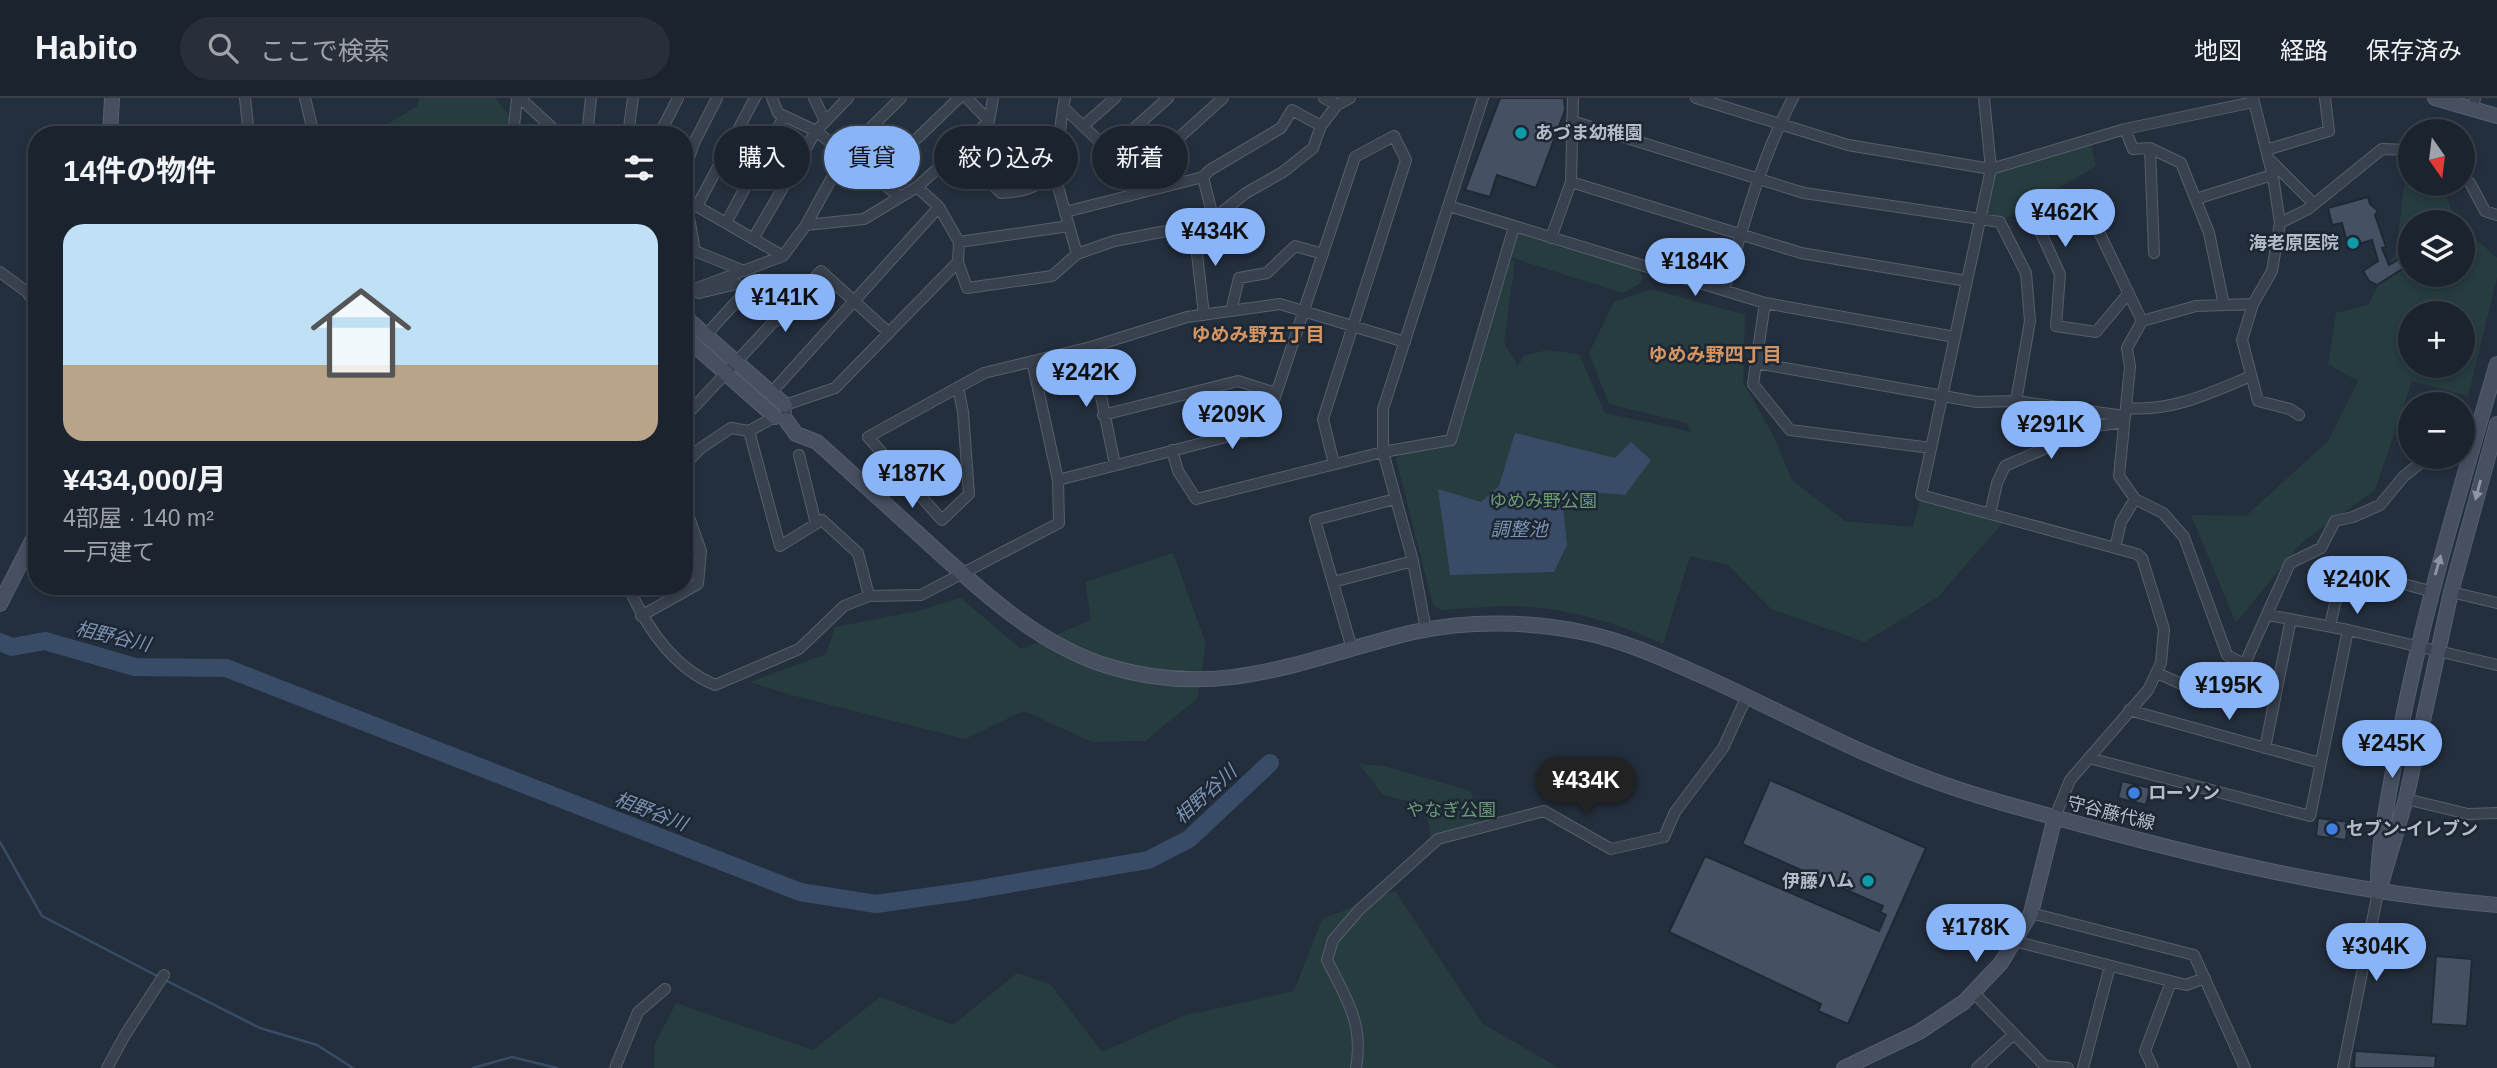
<!DOCTYPE html>
<html lang="ja">
<meta charset="utf-8">
<style>
:root{--surface:#1b232e;--page:#282f3a;--text:#f1f3f6;--muted:#a0a4aa;--line:#39404a;--accent:#8ab4f8}
body{margin:0;font-family:Arial,"Noto Sans JP",sans-serif;background:var(--page);color:var(--text);height:100vh;display:flex;flex-direction:column;font-size:26px;white-space:nowrap}
*{box-sizing:border-box;margin:0}
p{font-size:23px;color:var(--muted)}
.icon{flex:none;width:38px;height:38px;fill:none;stroke:currentColor;stroke-width:2;stroke-linecap:round;stroke-linejoin:round}
.map{position:relative;flex:1;overflow:hidden}
.drawer{position:absolute;left:28px;top:28px;width:665px;height:469px;display:flex;flex-direction:column;background:var(--surface);border-radius:28px;box-shadow:0 4px 10px #0003,0 0 0 2px var(--line)}
.drawer>*{flex:none}
.guide{position:absolute;left:714px;top:28px;width:665px;height:63px;display:flex;gap:14px}
.needle{width:46px;rotate:166deg}
.fabs{position:absolute;left:2398px;top:21px;display:grid;gap:14px}
.fabs a{display:grid;place-items:center;width:77px;height:77px;border-radius:50%;background:var(--surface);box-shadow:0 4px 10px #0003,0 0 0 2px var(--line);font-size:35px}
.price{position:absolute;translate:-50% -60px;padding:0 16px;border-radius:24px;background:var(--accent);color:#111;font-size:23px;line-height:46px;filter:drop-shadow(0 2px 4px #0008)}
.price::after{content:'';position:absolute;left:50%;top:42px;width:21px;height:16px;margin-left:-10px;background:inherit;clip-path:polygon(0 0,100% 0,50% 100%)}
.price.selected{background:#222;color:#fff}
ul{padding:0;list-style:none}
li{display:grid;align-content:center;gap:14px;height:371px;padding:0 35px}
li span{display:grid;place-items:center;height:217px;border-radius:21px;color:#555}
li>.icon{margin-inline-start:auto}
span .icon{width:126px;height:126px;fill:#fffc;stroke-width:1}
li b{font-size:30px}
h2{display:flex;justify-content:space-between;align-items:center;height:84px;padding:0 35px;font-size:30px}
.chip{padding:0 24px;border-radius:32px;background:var(--surface);box-shadow:0 4px 10px #0003,0 0 0 2px var(--line);font-size:24px;line-height:63px}
.chip.selected{background:var(--accent);color:#111}
header{display:flex;align-items:center;gap:42px;box-sizing:border-box;height:98px;padding:0 35px;background:var(--surface);border-bottom:2px solid var(--line)}
header strong{font-size:33px}
nav{display:flex;gap:38px;margin-inline-start:auto;font-size:24px}
.search{width:490px;height:63px;background:var(--page);display:flex;align-items:center;gap:18px;box-sizing:border-box;padding:0 24px;border-radius:38px;color:var(--muted);font-size:26px}
.map>svg:first-child{display:block}
.green{fill:#263c3f;fill-rule:evenodd}
.water{fill:#394c67}
.lines{fill:none;stroke-linecap:round;stroke-linejoin:round}
.stream{stroke:#394c67;stroke-width:2.5}
.river{stroke:#394c67;stroke-width:18}
.building{fill:#455162;stroke:#1f2835;stroke-width:2}
.street-casing{stroke:#565f6c;stroke-width:12}
.secondary-casing{stroke:#565f6c;stroke-width:16}
.street{stroke:#38414e;stroke-width:10}
.secondary{stroke:#465061;stroke-width:14}
.oneway{fill:#8e96a5}
.culture-dot{fill:#0f9aa8;stroke:#1d2633;stroke-width:2.5}
.shop-dot{fill:#3f7fe0;stroke:#1d2633;stroke-width:2.5}
.labels{text-anchor:middle;stroke-width:5;stroke-linejoin:round;paint-order:stroke}
.poi-label{font-size:18px;font-weight:bold;fill:#b4bcc9;stroke:#1d2633;text-anchor:start}
.park-label{font-size:18px;fill:#6b9a76;stroke:#1d2633}
.street-label{font-size:18px;fill:#b4bcc9;stroke:#1d2633}
.neighbourhood-label{font-size:19px;font-weight:bold;fill:#d59563;stroke:#1d2633}
.water-label{font-size:19px;font-style:italic;fill:#7c92b1;stroke:#1d2633}
</style>
<header>
<strong>Habito</strong>
<div class="search"><svg class="icon" aria-label="search" viewBox="0 0 24 24"><circle cx="10" cy="10" r="6"/><path d="M15 15l6 6"/></svg>ここで検索</div>
<nav><a>地図</a><a>経路</a><a>保存済み</a></nav>
</header>
<div class="map">
<svg width="2497" height="970" viewBox="0 0 2497 970">
<rect width="100%" height="100%" fill="#242f3e"/>
<path class="green" d="M 419,0 L 495,0 L 509,17 L 509,37 L 378,37 L 383,29 L 417,8 Z
M 2090,41 L 2096,68 L 2000,124 L 1979,123 L 1991,71 Z
M 2407,66 L 2410,67 L 2410,86 L 2442,86 L 2456,124 L 2410,124 L 2410,177 L 2462,177 L 2462,129 L 2497,160 L 2497,180 L 2468,298 L 2412,283 L 2375,392 L 2300,446 L 2236,525 L 2191,417 L 2246,418 L 2328,343 L 2358,283 L 2328,266 L 2336,215 L 2368,207 L 2396,153 ZM 2410,215 L 2462,215 L 2462,268 L 2410,268 Z
M 1520,135 L 1639,172 L 1643,179 L 1641,185 L 1623,195 L 1509,159 L 1516,137 Z
M 1510,162 L 1515,164 L 1504,245 L 1518,268 L 1524,258 L 1547,252 L 1579,256 L 1605,315 L 1691,334 L 1687,325 L 1609,306 L 1589,255 L 1614,204 L 1651,191 L 1745,217 L 1743,284 L 1774,339 L 1792,382 L 1845,423 L 1913,429 L 1921,397 L 2006,421 L 1938,499 L 1865,544 L 1771,511 L 1728,467 L 1690,458 L 1663,546 C 1617,524 1563,509 1512,508 C 1488,508 1464,511 1441,512 L 1433,507 L 1396,361 L 1399,357 L 1453,344 Z
M 1173,455 L 1206,546 L 1197,601 L 1145,643 L 1092,644 L 1024,613 L 965,641 L 791,597 L 750,584 L 826,556 L 835,529 L 918,513 L 961,500 L 1021,551 L 1091,522 L 1085,484 Z
M 1359,666 L 1384,668 L 1471,693 L 1482,730 L 1432,746 L 1425,707 L 1383,697 Z
M 1395,793 L 1483,926 L 1559,970 L 654,970 L 655,946 L 676,905 L 813,952 L 880,899 L 953,927 L 1017,875 L 1050,886 L 1102,954 L 1183,918 L 1294,893 L 1322,821 Z"/>
<path class="water" d="M 1515,335 L 1615,360 L 1631,344 L 1651,362 L 1625,397 L 1591,394 L 1562,400 L 1567,447 L 1554,474 L 1450,477 L 1438,391 L 1481,404 L 1499,388 Z"/>
<g class="lines">
<path class="stream" d="M 0,744 L 42,818 L 159,879
M 165,882 L 260,930 L 317,947 L 353,970
M 473,970 L 512,959 L 557,970"/>
<path class="river" d="M 0,544 L 12,549 L 45,543 L 135,569 L 226,570 L 800,794 L 876,806 L 968,793 L 1148,762 L 1189,741 L 1270,665"/>
</g>
<path class="building" d="M 1500,0 L 1564,0 L 1565,12 L 1536,90 L 1497,77 L 1490,99 L 1465,92 Z
M 2368,99 L 2370,106 L 2378,113 L 2375,117 L 2386,149 L 2382,150 L 2389,167 L 2410,154 L 2410,166 L 2377,187 L 2369,183 L 2363,173 L 2378,163 L 2372,142 L 2348,149 L 2342,125 L 2332,127 L 2328,110 Z
M 1770,682 L 1926,750 L 1848,926 L 1818,913 L 1821,906 L 1669,834 L 1705,758 L 1879,833 L 1886,817 L 1880,814 L 1883,808 L 1742,746 Z
M 2122,683 L 2150,690 L 2146,707 L 2118,700 Z
M 2318,720 L 2348,724 L 2346,742 L 2316,738 Z
M 2436,858 L 2472,861 L 2467,928 L 2431,926 Z
M 2355,953 L 2436,958 L 2435,970 L 2354,970 Z"/>
<g class="lines">
<g class="street-casing">
<path id="street" d="M 245,0 L 249,37
M 305,0 L 314,37
M 520,0 L 560,37
M 717,0 L 694,45 L 686,68 L 686,102 L 783,158
M 772,0 L 778,15 L 816,33 L 900,99
M 814,0 L 825,23
M 1324,0 L 1337,7
M 1696,0 L 1848,47 L 1991,71 L 2125,31 L 2254,4
M 1984,0 L 1991,71 L 1921,397 L 2137,456 L 2142,460 L 2164,531 L 2161,565 L 2148,592 L 2070,682 L 2055,719
M 2253,0 L 2273,79 L 2280,125 L 2272,173 L 2253,206 L 2242,242 L 2258,303 L 2290,311 L 2299,317
M 1063,9 L 1100,44 L 1122,41 L 1168,0
M 2473,11 L 2475,0
M 989,23 L 993,0
M 1572,23 L 1804,95 L 2000,124 L 2026,175 L 2030,223 L 2016,303 L 1977,304 L 1756,265
M 1083,28 L 1115,0
M 1137,28 L 1162,55 L 1223,0
M 2125,31 L 2133,51 L 2150,50 L 2181,65 L 2209,135 L 2224,207
M 513,37 L 517,0
M 587,37 L 591,0
M 628,37 L 633,0
M 659,37 L 678,0
M 2150,50 L 2154,155
M 958,52 L 989,23 L 967,0
M 2266,52 L 2329,33 L 2325,0
M 2270,62 L 2314,106
M 1053,70 L 1065,114
M 2462,78 L 2470,85 L 2485,113 L 2497,117
M 876,80 L 959,0
M 1571,84 L 1801,155 L 1967,183
M 917,89 L 939,109 L 959,144 L 958,164 L 967,190 L 1052,178 L 1077,156 L 1114,143 L 1208,125 L 1246,95 L 1283,74 L 1313,50 L 1321,28 L 1337,7 L 1350,0
M 2196,101 L 2272,77
M 686,102 L 695,153 L 744,173
M 697,108 L 755,0
M 1449,108 L 1765,205 L 1955,239
M 1213,119 L 1203,79 L 1210,72 L 1281,30 L 1292,12 L 1321,28
M 726,125 L 784,18
M 2280,125 L 2308,111 L 2382,51 L 2410,52
M 806,127 L 864,121 L 917,89 L 958,52 L 1001,95 C 1068,93 1054,49 1065,0
M 1199,127 L 1201,138 L 1196,147 L 1204,217
M 1551,140 L 1571,84 L 1573,0
M 753,141 L 816,33 L 848,0
M 959,144 L 1069,128
M 1077,156 L 1065,114 L 1203,79
M 0,174 L 27,194 L 37,209
M 1724,192 C 1744,127 1761,60 1793,0
M 684,195 L 783,158 L 806,127 L 846,54 L 901,0
M 699,195 L 737,186 L 776,223
M 2127,197 L 2096,234 L 2056,228 L 2060,176 L 2040,133 L 2085,105 L 2142,223
M 1765,205 L 1753,286 L 1790,332 L 1931,350
M 1231,213 L 1239,180 L 1267,175 L 1295,148 L 1323,156
M 706,237 L 744,195
M 1091,249 L 1115,367
M 958,289 L 963,314 L 969,396 L 942,422 L 868,339 L 984,275 L 1091,249 L 1187,219 L 1280,206 L 1405,244
M 771,295 L 939,109
M 2016,303 L 2125,318 L 2130,269 L 2127,250 L 2142,223 L 2196,208 L 2253,206
M 2126,310 C 2172,314 2210,295 2251,278
M 786,313 L 785,307 L 835,290 L 958,164
M 1103,317 L 1238,283 L 1276,295
M 2125,318 L 2119,378 L 2135,401 L 2163,415 L 2184,439 L 2227,557 L 2242,565
M 684,320 L 821,173 L 888,234
M 749,333 L 780,448 L 822,422 L 858,455 L 869,498
M 1172,352 L 1178,373 L 1196,401 L 1383,354 L 1451,342 L 1514,129
M 799,357 L 816,426
M 684,368 L 701,350 L 731,330 L 749,333 L 775,319 L 779,320
M 1058,382 L 1265,329 L 1355,59 L 1394,38 L 1406,62 L 1323,321 L 1334,366
M 1990,416 L 1997,385 L 2005,368 L 2096,328 L 2124,324
M 2115,450 L 2121,424 L 2135,401
M 684,455 L 701,453
M 1333,484 L 1413,463
M 628,488 C 646,529 672,569 715,587 L 799,551 L 844,508 L 869,498 L 921,497 L 1059,425 L 1058,382 L 1032,263
M 2451,494 L 2497,505
M 2268,517 L 2348,532 L 2497,567
M 641,518 L 698,486 L 701,453 L 684,405
M 2330,528 L 2343,470 L 2430,493
M 1426,532 L 1413,463 L 1383,354 L 1383,311 L 1483,0
M 1352,551 L 1315,422 L 1395,401
M 2157,575 L 2195,592 L 2246,563 L 2290,465 L 2321,450 L 2335,423 L 2353,419 L 2380,407 L 2404,378 L 2418,367 L 2420,359
M 2129,612 L 2320,665
M 2265,650 L 2291,521
M 2089,660 L 2310,718 L 2348,532
M 2406,701 L 2468,716 L 2497,715
M 2031,815 L 2194,857 L 2245,970
M 2014,843 L 2186,887 L 2205,880
M 1973,894 L 2045,968 L 2068,970
M 107,970 L 125,937 L 164,877
M 615,970 L 638,914 L 665,891
M 1356,970 C 1364,925 1346,900 1327,862 L 1333,842 L 1359,812 L 1438,741 L 1544,713 L 1611,751 L 1664,739 L 1675,714 L 1723,650 L 1747,598
M 1977,970 L 2014,936
M 2083,970 L 2110,868
M 2153,970 L 2145,953 L 2171,884
M 2343,970 L 2378,794"/>
</g>
<g class="secondary-casing">
<path id="secondary" d="M 2435,0 L 2497,18
M 110,37 L 112,0
M 684,218 L 785,307
M 684,238 L 775,319
M 786,322 L 796,336 L 817,344 C 853,377 889,409 925,442 C 980,492 1039,548 1111,569 C 1224,603 1308,559 1414,534 C 1469,522 1531,523 1586,535 C 1628,544 1666,562 1705,579 C 1780,613 1852,653 1929,681 C 1988,703 2052,718 2113,735 C 2241,769 2364,796 2497,807
M 0,506 L 37,433
M 2381,786 L 2406,701 L 2451,494 L 2497,326
M 2378,794 C 2377,751 2387,709 2394,667 C 2418,530 2458,399 2497,266
M 1844,970 L 1919,934 L 1964,904 L 2001,865 L 2031,815 L 2055,719"/>
</g>
<use href="#street" class="street"/>
<use href="#secondary" class="secondary"/>
</g>
<defs><path id="oneway-solid" d="M-6-.8H1V-3.2L6.5 0L1 3.2V.8H-6Z" transform="scale(1.75)"/></defs>
<g class="oneway">
<use href="#oneway-solid" transform="translate(2478 392) rotate(105)"/>
<use href="#oneway-solid" transform="translate(2438 467) rotate(-74)"/>
</g>
<g class="culture-dot">
<circle cx="1521" cy="35" r="7"/>
<circle cx="2353" cy="145" r="7"/>
<circle cx="1868" cy="783" r="7"/>
</g>
<g class="shop-dot">
<circle cx="2134" cy="695" r="7"/>
<circle cx="2332" cy="731" r="7"/>
</g>
<g class="labels">
<g class="poi-label">
<text x="1535" y="41">あづま幼稚園</text>
<text x="2339" y="151" text-anchor="end">海老原医院</text>
<text x="2148" y="701">ローソン</text>
<text x="2346" y="737">セブン-イレブン</text>
<text x="1854" y="789" text-anchor="end">伊藤ハム</text>
</g>
<g class="park-label">
<text x="1543" y="409">ゆめみ野公園</text>
<text x="1451" y="718">やなぎ公園</text>
</g>
<g class="street-label">
<text transform="translate(2111 715) rotate(14)" y="6">守谷藤代線</text>
</g>
<g class="neighbourhood-label">
<text x="1258" y="243">ゆめみ野五丁目</text>
<text x="1715" y="263">ゆめみ野四丁目</text>
</g>
<g class="water-label">
<text x="1519" y="438">調整池</text>
<text transform="translate(113 538) rotate(13)" y="7">相野谷川</text>
<text transform="translate(1205 696) rotate(-42)" y="7">相野谷川</text>
<text transform="translate(651 713) rotate(21)" y="7">相野谷川</text>
</g>
</g>
</svg>
<div class="fabs">
<a><svg class="needle" viewBox="-14 -14 28 28"><path d="M0-13l5 13h-10z" fill="#e53935"/><path d="M0 13l5-13h-10z" fill="#a0a4aa"/></svg></a>
<a><svg class="icon" aria-label="layers" viewBox="0 0 24 24"><path d="M12 4l9 5-9 5-9-5zM3 14l9 5 9-5"/></svg></a>
<a>+</a>
<a>−</a>
</div>
<b class="price" style="left:2065px;top:151px">¥462K</b>
<b class="price" style="left:1215px;top:170px">¥434K</b>
<b class="price" style="left:1695px;top:200px">¥184K</b>
<b class="price" style="left:785px;top:236px">¥141K</b>
<b class="price" style="left:1086px;top:311px">¥242K</b>
<b class="price" style="left:1232px;top:353px">¥209K</b>
<b class="price" style="left:2051px;top:363px">¥291K</b>
<b class="price" style="left:912px;top:412px">¥187K</b>
<b class="price" style="left:2357px;top:518px">¥240K</b>
<b class="price" style="left:2229px;top:624px">¥195K</b>
<b class="price" style="left:2392px;top:682px">¥245K</b>
<b class="price selected" style="left:1586px;top:719px">¥434K</b>
<b class="price" style="left:1976px;top:866px">¥178K</b>
<b class="price" style="left:2376px;top:885px">¥304K</b>
<div class="guide">
<a class="chip">購入</a>
<a class="chip selected">賃貸</a>
<a class="chip">絞り込み</a>
<a class="chip">新着</a>
</div>
<section class="drawer">
<h2>14件の物件<svg class="icon" aria-label="filters" viewBox="0 0 24 24"><path d="M4 7h16M4 17h16"/><circle cx="9" cy="7" r="2"/><circle cx="15" cy="17" r="2"/></svg></h2>
<ul>
<li><span style="background:linear-gradient(#bfe0f5 65%,#b9a48a 0)"><svg class="icon" aria-label="home" viewBox="0 0 24 24"><path d="M3 11l9-7 9 7M6 9v11h12V9"/></svg></span><div><b>¥434,000/月</b><p>4部屋 · 140 m²</p><p>一戸建て</p></div></li>
</ul>
</section>
</div>
